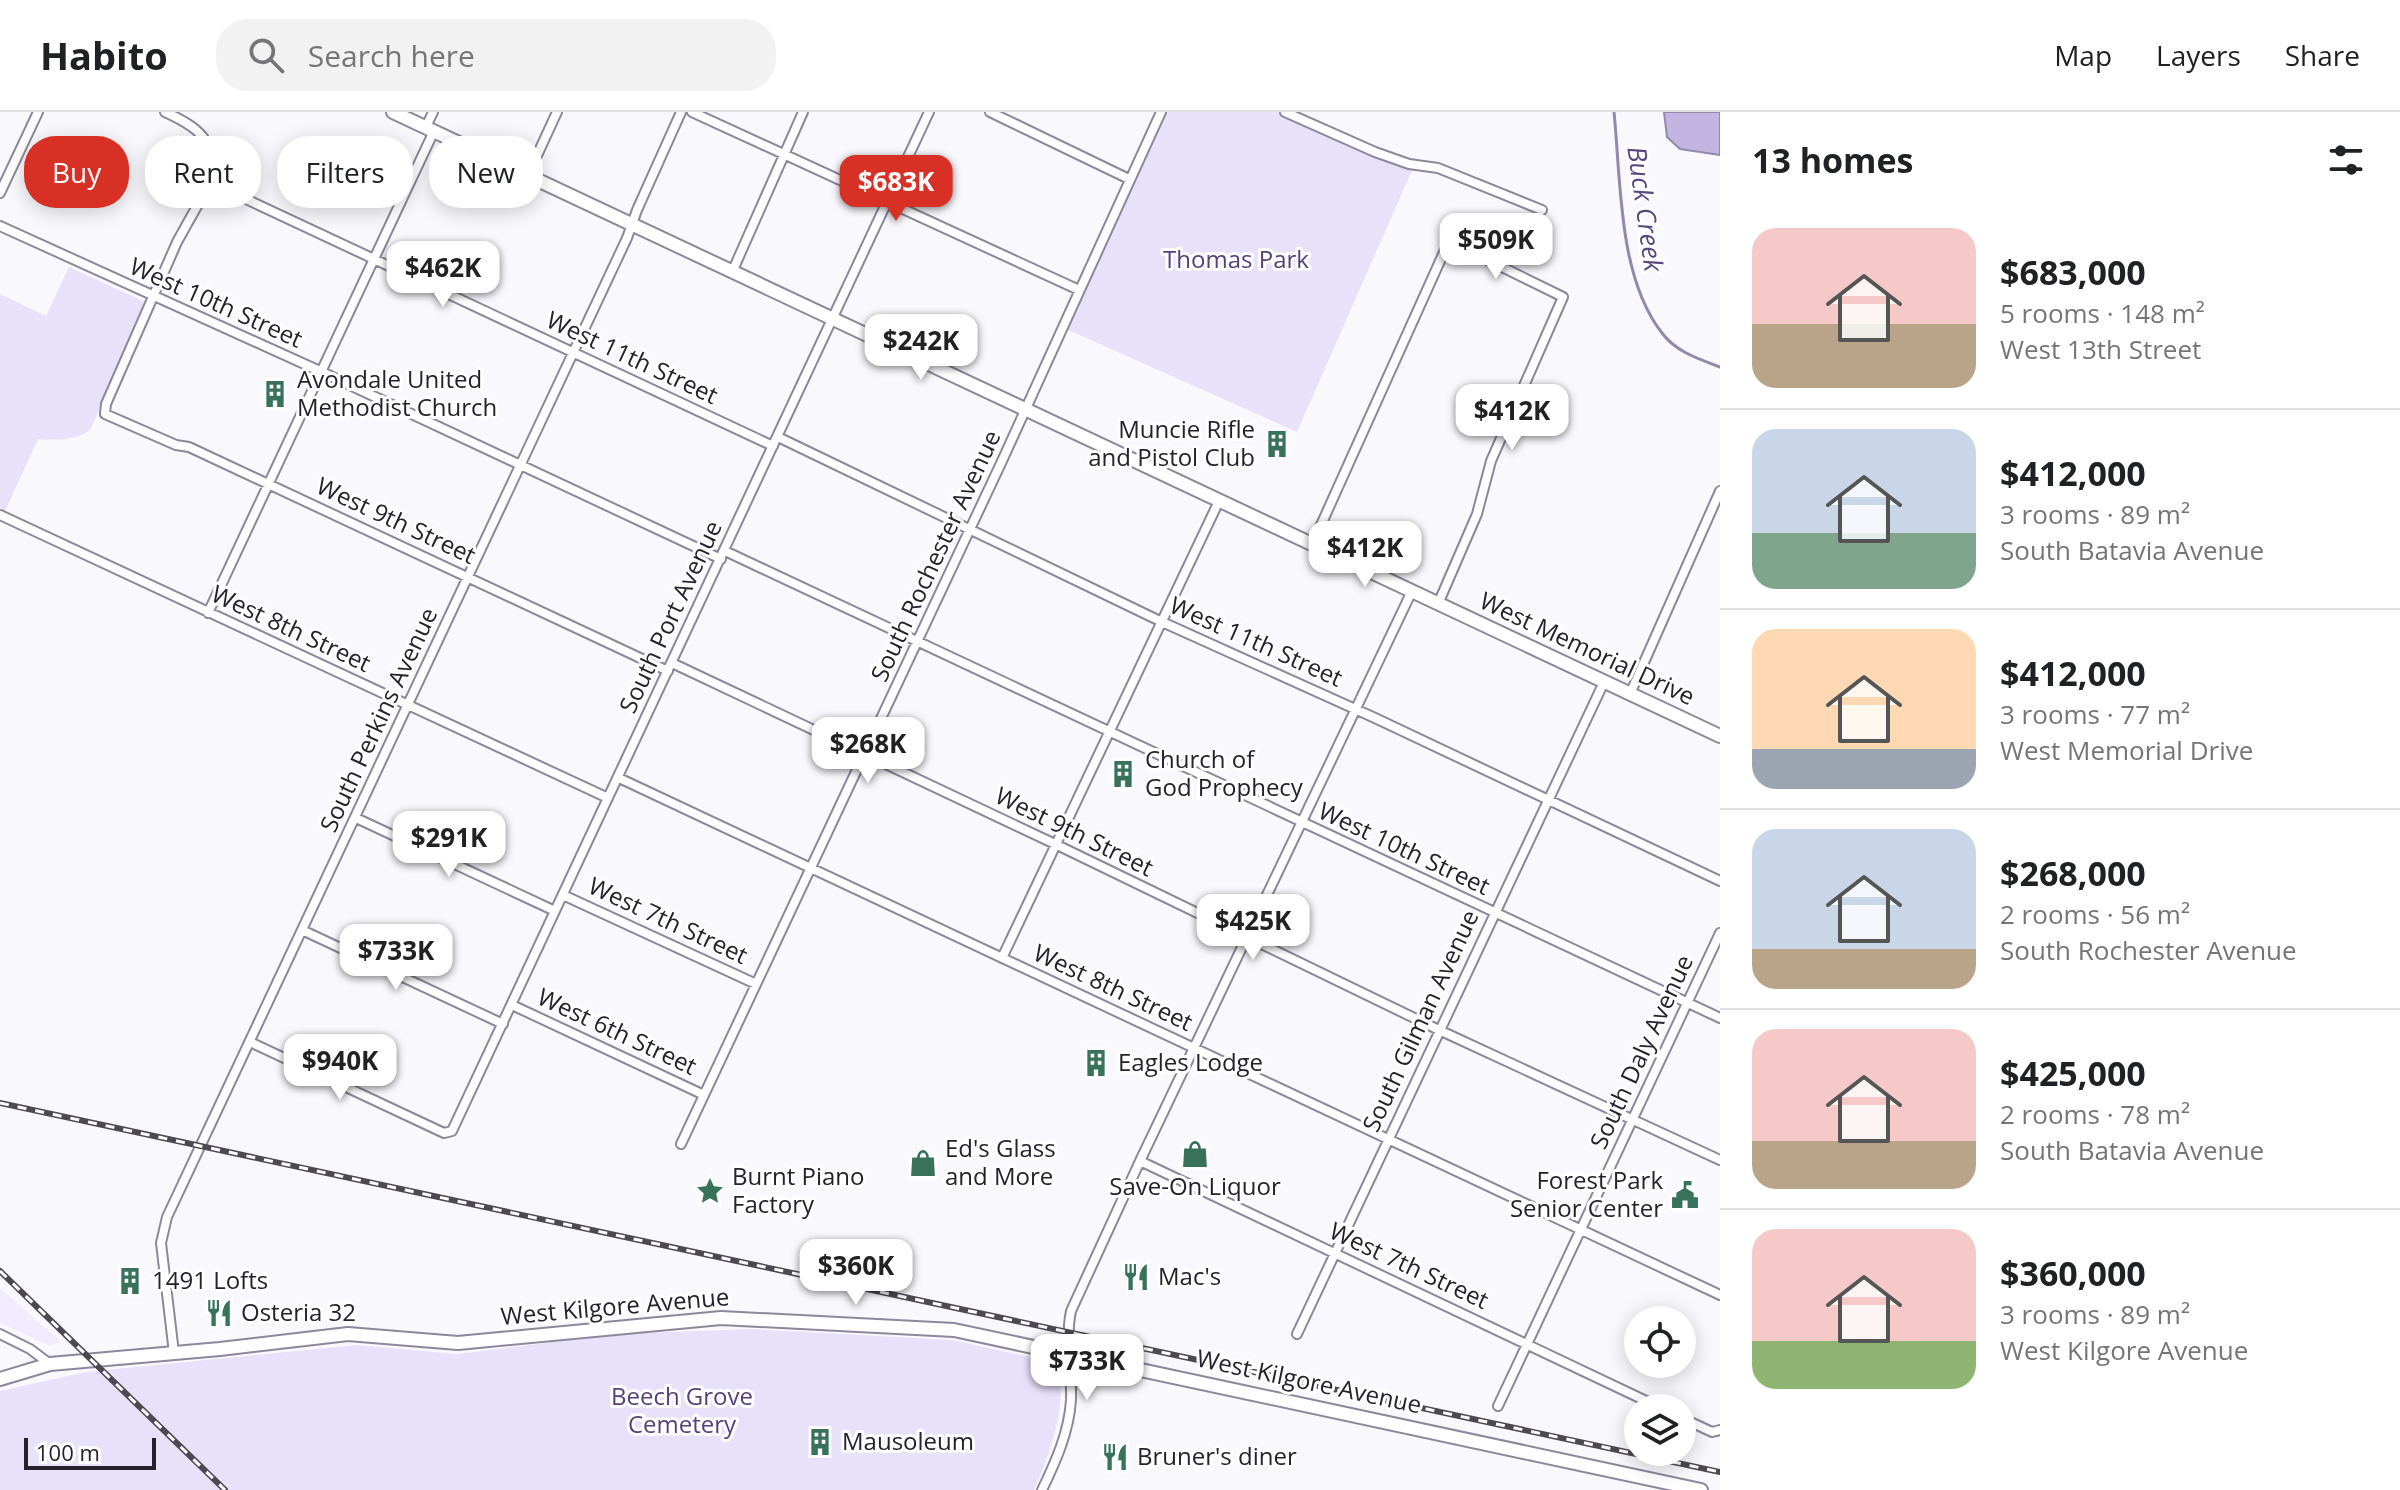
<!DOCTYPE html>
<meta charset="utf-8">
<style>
:root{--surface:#fff;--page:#f2f2f2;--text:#202124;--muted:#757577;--line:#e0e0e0;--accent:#d93025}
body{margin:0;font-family:"Open Sans",sans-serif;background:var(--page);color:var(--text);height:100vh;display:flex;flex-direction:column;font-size:30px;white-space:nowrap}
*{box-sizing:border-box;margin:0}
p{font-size:26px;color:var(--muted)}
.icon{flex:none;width:44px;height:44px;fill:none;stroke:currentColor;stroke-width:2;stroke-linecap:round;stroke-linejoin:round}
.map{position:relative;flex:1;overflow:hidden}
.drawer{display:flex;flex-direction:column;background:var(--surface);width:680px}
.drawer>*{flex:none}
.top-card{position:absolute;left:24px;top:24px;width:760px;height:72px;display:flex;gap:16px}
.fabs{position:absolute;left:1624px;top:1194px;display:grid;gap:16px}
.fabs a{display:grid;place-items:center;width:72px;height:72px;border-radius:50%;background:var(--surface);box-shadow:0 4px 20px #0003;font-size:40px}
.scale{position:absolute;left:24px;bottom:20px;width:132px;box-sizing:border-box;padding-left:8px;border:4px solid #25222b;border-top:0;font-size:22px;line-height:28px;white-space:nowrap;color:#25222b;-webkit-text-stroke:6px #fff;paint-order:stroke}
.price{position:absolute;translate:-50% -68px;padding:0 18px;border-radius:16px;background:#fff;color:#222;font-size:26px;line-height:52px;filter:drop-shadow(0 2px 4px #0008)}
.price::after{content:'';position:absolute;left:50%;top:48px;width:24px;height:18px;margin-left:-12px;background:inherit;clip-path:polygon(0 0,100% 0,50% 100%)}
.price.current{background:var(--accent);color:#fff}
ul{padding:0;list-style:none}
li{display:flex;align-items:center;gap:24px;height:200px;padding:0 32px}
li+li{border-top:2px solid var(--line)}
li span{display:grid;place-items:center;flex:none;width:224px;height:160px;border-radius:24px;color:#555}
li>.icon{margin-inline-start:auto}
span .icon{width:96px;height:96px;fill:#fffc;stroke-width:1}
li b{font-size:34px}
h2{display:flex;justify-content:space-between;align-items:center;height:96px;padding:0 32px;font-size:34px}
.chip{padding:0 28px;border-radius:32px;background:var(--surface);box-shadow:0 4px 20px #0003;font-size:28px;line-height:72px}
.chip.current{background:var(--accent);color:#fff}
header{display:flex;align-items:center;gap:48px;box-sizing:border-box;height:112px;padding:0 40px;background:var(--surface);border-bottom:2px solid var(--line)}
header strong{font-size:38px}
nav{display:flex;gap:44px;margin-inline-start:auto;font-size:28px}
.search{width:560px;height:72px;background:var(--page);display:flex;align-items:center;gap:20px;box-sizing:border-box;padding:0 28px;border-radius:32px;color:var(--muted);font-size:30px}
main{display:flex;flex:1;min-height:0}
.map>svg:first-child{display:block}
.built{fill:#f0ebfe}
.green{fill:#e8e1fa}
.water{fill:#c2b5e1;stroke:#9389aa;stroke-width:2}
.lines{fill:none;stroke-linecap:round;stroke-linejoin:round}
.stream{stroke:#9389aa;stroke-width:3}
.street-casing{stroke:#8d879c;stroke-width:12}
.secondary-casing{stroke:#8d879c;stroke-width:16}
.street{stroke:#fff;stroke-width:8}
.secondary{stroke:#fff;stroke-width:12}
.rail-casing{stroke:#4c4951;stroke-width:6}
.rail{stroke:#fff;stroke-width:3;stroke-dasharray:9;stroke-linecap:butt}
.labels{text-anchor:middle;stroke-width:6;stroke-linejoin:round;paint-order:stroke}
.park-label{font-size:24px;fill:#55427b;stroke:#fff}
.street-label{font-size:24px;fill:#25222b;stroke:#fff}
.poi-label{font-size:24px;fill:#25222b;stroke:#fff;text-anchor:start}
.water-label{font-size:26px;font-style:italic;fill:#59467f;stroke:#fff}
</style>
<header>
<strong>Habito</strong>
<div class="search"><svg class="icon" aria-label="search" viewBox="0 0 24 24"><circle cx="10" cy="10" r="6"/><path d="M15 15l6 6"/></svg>Search here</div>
<nav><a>Map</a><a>Layers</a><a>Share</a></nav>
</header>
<main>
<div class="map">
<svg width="1720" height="1378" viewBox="0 0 1720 1378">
<rect width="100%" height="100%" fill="#f9f8fd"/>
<path class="built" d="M 0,1176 L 60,1229 L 50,1234 L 0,1211 Z"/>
<path class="green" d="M 1165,0 L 1277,0 L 1367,42 L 1413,56 L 1297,320 L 1066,217 Z
M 69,155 L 145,190 L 146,194 L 90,318 C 75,329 56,328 38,327 L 5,399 L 0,396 L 0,182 L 46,204 Z
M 750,1217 L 952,1228 L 1052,1250 C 1075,1278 1047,1349 1034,1378 L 0,1378 L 0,1279 L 86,1260 L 357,1233 L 457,1242 L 618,1222 Z"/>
<path class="water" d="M 1664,0 L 1720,0 L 1720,43 L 1680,37 L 1667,25 Z"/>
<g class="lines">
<path class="stream" d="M 1614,0 C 1621,69 1618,165 1662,221 C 1676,240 1699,247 1720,255"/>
<g class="street-casing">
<path id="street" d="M 165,0 C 200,16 216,28 211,69 L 216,73 L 773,334
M 692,0 L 1079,178
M 990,0 L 1129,67
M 1285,0 L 1375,40 L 1409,52 L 1438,56 L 1542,98
M 426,15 L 433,0
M 528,63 L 557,0
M 211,69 L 177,130 L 106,292 L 105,302 L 176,333 L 189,335 L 668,559
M 0,81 L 38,0
M 0,114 L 322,260 L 721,447
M 733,158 L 803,0
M 778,325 L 1160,509 L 1375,606 L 1720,769
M 0,403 L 608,686
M 1312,433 L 1449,129 L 1563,185 L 1491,349 L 1477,402 L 1438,492
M 725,439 L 1720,906
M 208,501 L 434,19
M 672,551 L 1055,732 L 1439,918 L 1720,1048
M 1630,582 L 1720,379
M 619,666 L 1720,1183
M 356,706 L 555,799
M 563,783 L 756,872
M 302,818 L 503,912
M 1002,846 L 1219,389
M 512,893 L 704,983
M 250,930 L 444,1021 L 452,1019 L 929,0
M 681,1032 L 1002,349 L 1161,0
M 1140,1049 L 1661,1296
M 0,1222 L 30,1237 L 50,1252
M 1297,1222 L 1604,570
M 174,1241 L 161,1131 L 167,1105 L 627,126 L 637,98 L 681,0
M 1498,1294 L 1720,821
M 1682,1306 L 1712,1320 L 1720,1318
M 1042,1378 C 1056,1349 1069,1320 1071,1288 C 1072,1258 1065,1228 1071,1199 L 1140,1049 L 1412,479"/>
</g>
<g class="secondary-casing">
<path id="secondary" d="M 393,0 L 1720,624
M 0,1267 L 50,1252 L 220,1237 L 348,1222 L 458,1231 L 721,1206 L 954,1218 L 1701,1378"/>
</g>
<use href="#street" class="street"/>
<use href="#secondary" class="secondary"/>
<g class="rail-casing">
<path id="rail" d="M 0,991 L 1720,1360
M 0,1159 L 225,1378"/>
</g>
<use href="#rail" class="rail"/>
</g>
<defs>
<g id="building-bare" transform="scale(2.16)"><path d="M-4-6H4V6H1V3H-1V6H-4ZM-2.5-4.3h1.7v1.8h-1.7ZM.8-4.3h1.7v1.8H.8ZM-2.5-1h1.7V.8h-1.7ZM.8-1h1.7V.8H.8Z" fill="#38725b" stroke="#fff" stroke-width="2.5" paint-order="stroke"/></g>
<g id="shop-bare" transform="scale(2.16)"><path d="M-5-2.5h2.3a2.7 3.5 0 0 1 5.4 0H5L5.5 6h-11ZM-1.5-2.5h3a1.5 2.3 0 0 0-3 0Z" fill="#38725b" stroke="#fff" stroke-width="2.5" paint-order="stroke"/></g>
<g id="sight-bare" transform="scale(2.16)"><path d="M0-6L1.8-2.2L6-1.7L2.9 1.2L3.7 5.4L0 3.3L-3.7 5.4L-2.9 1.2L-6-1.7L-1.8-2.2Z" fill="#38725b" stroke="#fff" stroke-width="2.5" paint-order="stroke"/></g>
<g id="civic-bare" transform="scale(2.16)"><path d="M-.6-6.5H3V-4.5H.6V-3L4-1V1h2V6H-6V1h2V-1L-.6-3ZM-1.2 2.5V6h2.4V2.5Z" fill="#38725b" stroke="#fff" stroke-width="2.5" paint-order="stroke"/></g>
<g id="restaurant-bare" transform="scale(2.16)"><path d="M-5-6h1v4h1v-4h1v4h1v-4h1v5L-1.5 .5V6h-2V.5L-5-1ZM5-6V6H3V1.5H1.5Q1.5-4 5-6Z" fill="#38725b" stroke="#fff" stroke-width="2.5" paint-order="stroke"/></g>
</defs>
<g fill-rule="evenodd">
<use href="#building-bare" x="275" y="282"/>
<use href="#building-bare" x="1277" y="332"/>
<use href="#building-bare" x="1123" y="662"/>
<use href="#building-bare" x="1096" y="951"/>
<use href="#shop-bare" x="1195" y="1042"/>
<use href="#shop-bare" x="923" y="1051"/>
<use href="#sight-bare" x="710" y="1079"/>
<use href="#civic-bare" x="1685" y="1083"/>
<use href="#restaurant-bare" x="1136" y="1165"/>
<use href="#building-bare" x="130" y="1169"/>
<use href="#restaurant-bare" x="219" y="1201"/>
<use href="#building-bare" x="820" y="1330"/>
<use href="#restaurant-bare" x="1115" y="1345"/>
</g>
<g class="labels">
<g class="park-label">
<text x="1236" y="156">Thomas Park</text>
<text x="682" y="1293">Beech Grove<tspan x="682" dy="28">Cemetery</tspan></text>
</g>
<g class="street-label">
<text transform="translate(216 191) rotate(24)" y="8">West 10th Street</text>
<text transform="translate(632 246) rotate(25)" y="8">West 11th Street</text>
<text transform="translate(396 409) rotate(25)" y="8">West 9th Street</text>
<text transform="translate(936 444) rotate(-65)" y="8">South Rochester Avenue</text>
<text transform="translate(671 505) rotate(-65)" y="8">South Port Avenue</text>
<text transform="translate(291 517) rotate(25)" y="8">West 8th Street</text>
<text transform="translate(1256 530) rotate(24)" y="8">West 11th Street</text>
<text transform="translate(1587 537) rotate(25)" y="8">West Memorial Drive</text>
<text transform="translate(379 608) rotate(-65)" y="8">South Perkins Avenue</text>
<text transform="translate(1074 720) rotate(26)" y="8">West 9th Street</text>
<text transform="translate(1404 737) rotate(25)" y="8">West 10th Street</text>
<text transform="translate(668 809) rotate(25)" y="8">West 7th Street</text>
<text transform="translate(1113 876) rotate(25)" y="8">West 8th Street</text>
<text transform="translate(1421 909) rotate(-65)" y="8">South Gilman Avenue</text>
<text transform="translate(617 920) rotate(25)" y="8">West 6th Street</text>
<text transform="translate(1642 940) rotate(-65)" y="8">South Daly Avenue</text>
<text transform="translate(1409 1154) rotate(25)" y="8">West 7th Street</text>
<text transform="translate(615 1195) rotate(-5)" y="8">West Kilgore Avenue</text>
<text transform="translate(1309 1270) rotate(12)" y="8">West Kilgore Avenue</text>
</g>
<g class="poi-label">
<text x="297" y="276">Avondale United<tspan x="297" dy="28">Methodist Church</tspan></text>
<text x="1255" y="326" text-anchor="end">Muncie Rifle<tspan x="1255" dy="28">and Pistol Club</tspan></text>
<text x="1145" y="656">Church of<tspan x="1145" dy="28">God Prophecy</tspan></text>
<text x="1118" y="959">Eagles Lodge</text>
<text x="945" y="1045">Ed's Glass<tspan x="945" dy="28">and More</tspan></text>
<text x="732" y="1073">Burnt Piano<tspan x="732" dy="28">Factory</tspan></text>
<text x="1663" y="1077" text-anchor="end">Forest Park<tspan x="1663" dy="28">Senior Center</tspan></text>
<text x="1195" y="1083" text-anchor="middle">Save-On Liquor</text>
<text x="1158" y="1173">Mac's</text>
<text x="152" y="1177">1491 Lofts</text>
<text x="241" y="1209">Osteria 32</text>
<text x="842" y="1338">Mausoleum</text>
<text x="1137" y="1353">Bruner's diner</text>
</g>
<g class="water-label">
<text transform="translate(1645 97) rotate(82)" y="9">Buck Creek</text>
</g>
</g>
</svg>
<div class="fabs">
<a><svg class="icon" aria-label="locate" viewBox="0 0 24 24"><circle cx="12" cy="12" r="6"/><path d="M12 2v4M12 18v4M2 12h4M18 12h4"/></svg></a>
<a><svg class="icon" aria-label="layers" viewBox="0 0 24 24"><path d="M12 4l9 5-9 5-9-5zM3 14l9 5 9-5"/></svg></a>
</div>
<div class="scale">100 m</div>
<b class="price current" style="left:896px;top:111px">$683K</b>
<b class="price" style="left:1496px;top:169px">$509K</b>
<b class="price" style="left:443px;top:197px">$462K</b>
<b class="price" style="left:921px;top:270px">$242K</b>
<b class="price" style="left:1512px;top:340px">$412K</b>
<b class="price" style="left:1365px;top:477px">$412K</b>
<b class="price" style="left:868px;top:673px">$268K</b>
<b class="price" style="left:449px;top:767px">$291K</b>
<b class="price" style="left:1253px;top:850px">$425K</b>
<b class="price" style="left:396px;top:880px">$733K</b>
<b class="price" style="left:340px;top:990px">$940K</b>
<b class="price" style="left:856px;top:1195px">$360K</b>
<b class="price" style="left:1087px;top:1290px">$733K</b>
<div class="top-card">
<a class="chip current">Buy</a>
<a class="chip">Rent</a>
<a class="chip">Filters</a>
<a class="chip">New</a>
</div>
</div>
<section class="drawer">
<h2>13 homes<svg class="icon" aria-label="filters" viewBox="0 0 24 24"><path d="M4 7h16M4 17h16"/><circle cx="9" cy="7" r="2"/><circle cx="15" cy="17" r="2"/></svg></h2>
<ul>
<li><span style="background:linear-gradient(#f6c9c9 60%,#b9a48a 0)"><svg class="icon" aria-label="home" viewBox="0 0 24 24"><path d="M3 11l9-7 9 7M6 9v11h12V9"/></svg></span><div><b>$683,000</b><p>5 rooms · 148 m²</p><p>West 13th Street</p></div></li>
<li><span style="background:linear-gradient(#c9d6e8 65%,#7fa58c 0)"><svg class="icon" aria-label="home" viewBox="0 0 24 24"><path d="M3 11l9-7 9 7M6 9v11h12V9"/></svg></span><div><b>$412,000</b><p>3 rooms · 89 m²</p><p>South Batavia Avenue</p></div></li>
<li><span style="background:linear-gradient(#ffd9b3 75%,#9aa5b1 0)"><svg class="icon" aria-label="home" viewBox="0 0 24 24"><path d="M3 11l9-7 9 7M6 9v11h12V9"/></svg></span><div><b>$412,000</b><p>3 rooms · 77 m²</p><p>West Memorial Drive</p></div></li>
<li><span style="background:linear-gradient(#c9d6e8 75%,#b9a48a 0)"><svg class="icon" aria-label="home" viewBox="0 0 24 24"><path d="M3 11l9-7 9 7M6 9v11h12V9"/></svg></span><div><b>$268,000</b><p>2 rooms · 56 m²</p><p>South Rochester Avenue</p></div></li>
<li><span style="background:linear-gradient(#f6c9c9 70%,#b9a48a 0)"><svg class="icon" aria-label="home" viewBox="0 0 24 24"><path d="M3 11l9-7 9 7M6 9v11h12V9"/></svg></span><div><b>$425,000</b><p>2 rooms · 78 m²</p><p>South Batavia Avenue</p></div></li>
<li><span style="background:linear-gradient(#f6c9c9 70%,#8fb573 0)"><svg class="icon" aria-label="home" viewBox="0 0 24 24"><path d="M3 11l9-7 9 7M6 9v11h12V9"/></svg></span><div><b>$360,000</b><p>3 rooms · 89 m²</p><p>West Kilgore Avenue</p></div></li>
</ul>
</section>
</main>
